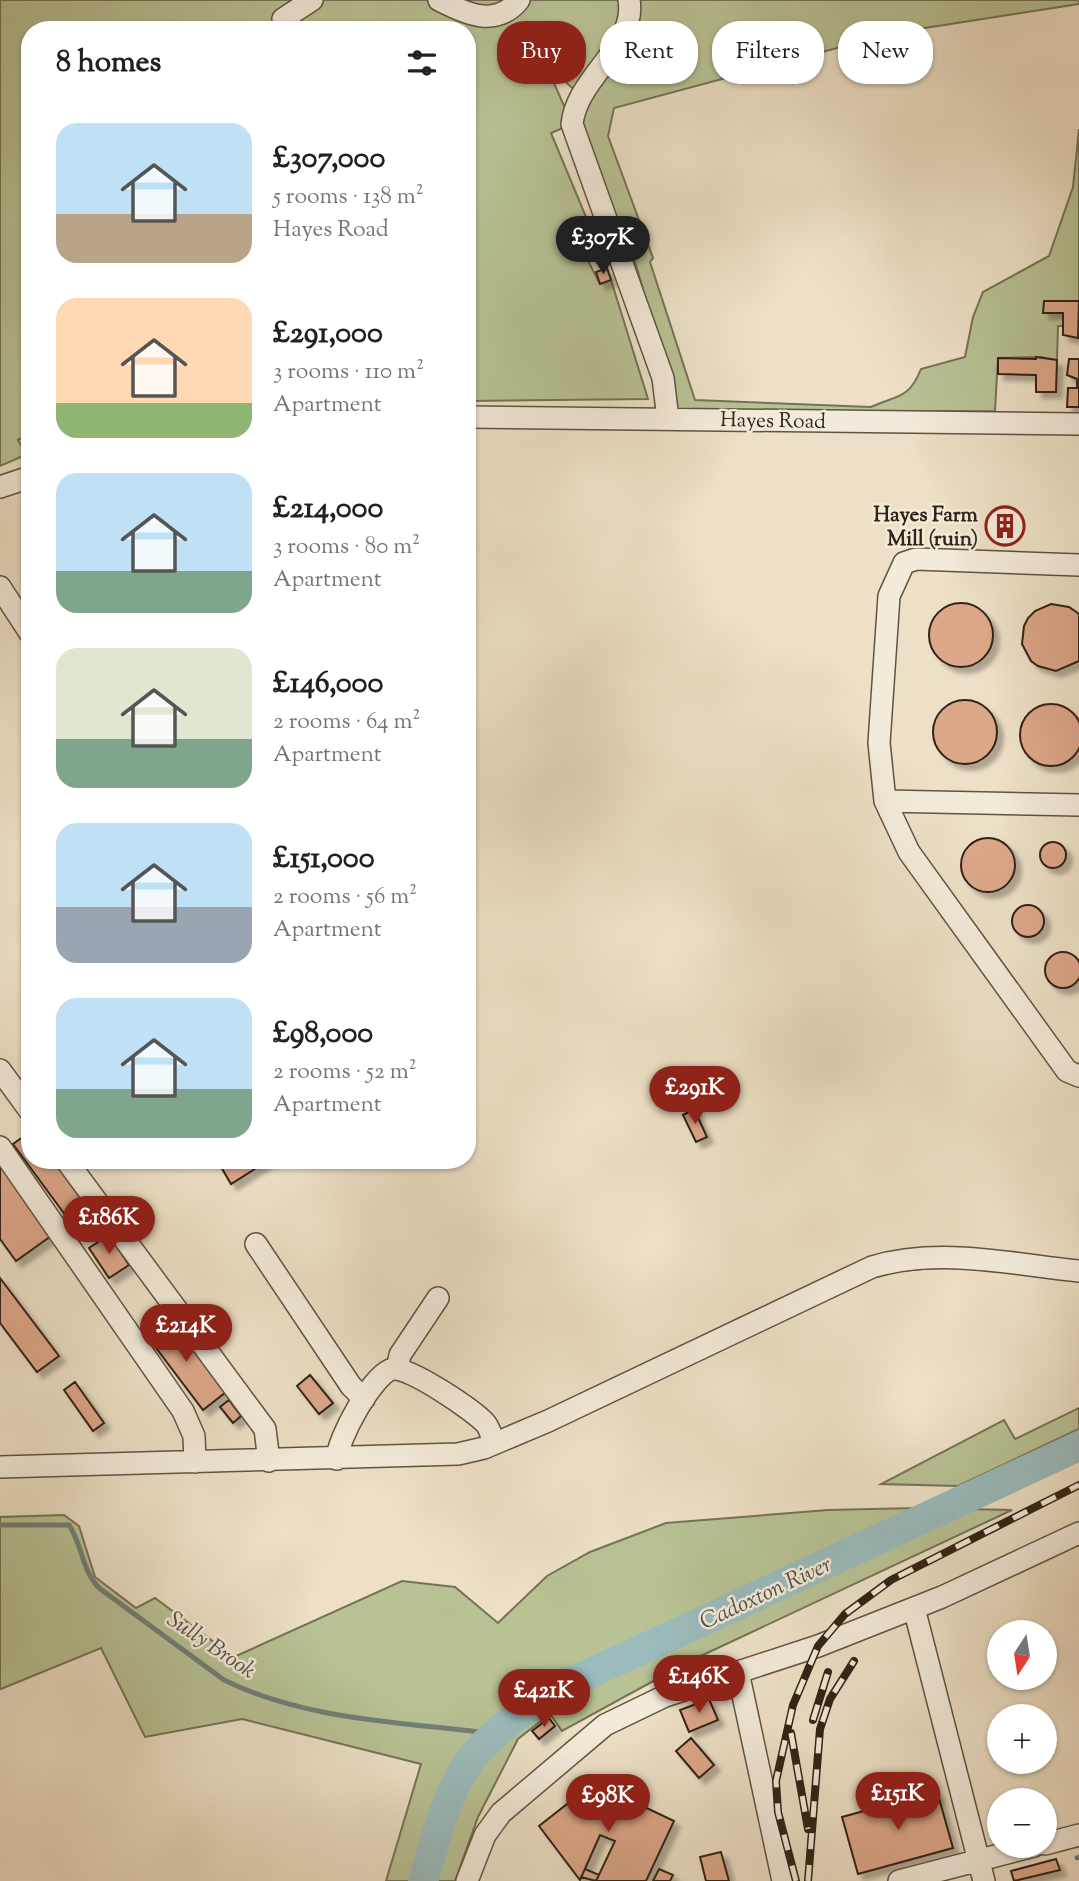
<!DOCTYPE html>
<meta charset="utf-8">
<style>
:root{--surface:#fff;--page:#f2f2f2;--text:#202124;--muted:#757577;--accent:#8f2418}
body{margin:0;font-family:"Sorts Mill Goudy",serif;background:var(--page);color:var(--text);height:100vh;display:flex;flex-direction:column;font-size:26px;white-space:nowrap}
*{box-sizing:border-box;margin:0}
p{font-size:23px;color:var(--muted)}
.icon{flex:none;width:38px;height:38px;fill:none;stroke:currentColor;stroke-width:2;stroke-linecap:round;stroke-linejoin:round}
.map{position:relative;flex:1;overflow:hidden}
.details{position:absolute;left:21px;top:21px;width:455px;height:1148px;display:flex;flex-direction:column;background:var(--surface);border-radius:28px;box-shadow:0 2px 5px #0004}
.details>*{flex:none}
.banner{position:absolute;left:497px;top:21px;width:476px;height:63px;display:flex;gap:14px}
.needle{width:46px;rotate:192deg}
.buttons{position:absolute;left:987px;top:1620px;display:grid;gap:14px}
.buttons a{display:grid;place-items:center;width:70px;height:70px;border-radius:50%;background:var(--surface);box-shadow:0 2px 5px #0004;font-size:35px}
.price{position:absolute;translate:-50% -60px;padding:0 16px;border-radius:24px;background:var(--accent);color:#fff;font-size:23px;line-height:46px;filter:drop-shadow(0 2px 4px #0008)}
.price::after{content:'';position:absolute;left:50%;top:42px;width:21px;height:16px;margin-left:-10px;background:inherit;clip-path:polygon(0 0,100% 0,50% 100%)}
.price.current{background:#222;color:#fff}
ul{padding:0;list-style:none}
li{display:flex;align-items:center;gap:21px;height:175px;padding:0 35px}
li span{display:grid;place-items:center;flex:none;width:196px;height:140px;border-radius:21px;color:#555}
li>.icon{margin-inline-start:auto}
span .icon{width:84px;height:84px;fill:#fffc;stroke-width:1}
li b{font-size:30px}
h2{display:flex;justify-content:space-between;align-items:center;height:84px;padding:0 35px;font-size:30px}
.chip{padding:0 24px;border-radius:28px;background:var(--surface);box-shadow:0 2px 5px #0004;font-size:24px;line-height:63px}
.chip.current{background:var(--accent);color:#fff}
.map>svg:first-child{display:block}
.green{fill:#b8c295;stroke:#747355;stroke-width:2}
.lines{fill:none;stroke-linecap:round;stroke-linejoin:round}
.stream{stroke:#717f79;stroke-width:5}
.river{stroke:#9bbbbc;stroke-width:30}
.building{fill:#dda78a;stroke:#312415;stroke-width:2;filter:url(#shadow)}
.minor-casing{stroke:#605341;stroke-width:24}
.minor{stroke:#f3ebda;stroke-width:21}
.rail-casing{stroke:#312415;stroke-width:8}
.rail{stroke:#f3ebda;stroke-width:5;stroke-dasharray:16;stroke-linecap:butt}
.labels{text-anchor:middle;stroke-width:5;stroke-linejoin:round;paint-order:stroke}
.street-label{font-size:21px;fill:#312415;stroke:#f3ebda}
.poi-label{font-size:21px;font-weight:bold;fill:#312415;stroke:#f3ebda;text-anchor:end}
.water-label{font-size:23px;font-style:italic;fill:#515147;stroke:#f3ebda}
</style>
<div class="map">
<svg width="1079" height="1881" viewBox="0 0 1079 1881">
<defs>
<filter id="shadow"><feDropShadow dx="6" dy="6" stdDeviation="2" flood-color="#0004"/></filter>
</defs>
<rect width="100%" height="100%" fill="#ede0c6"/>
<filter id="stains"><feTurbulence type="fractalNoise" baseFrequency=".00286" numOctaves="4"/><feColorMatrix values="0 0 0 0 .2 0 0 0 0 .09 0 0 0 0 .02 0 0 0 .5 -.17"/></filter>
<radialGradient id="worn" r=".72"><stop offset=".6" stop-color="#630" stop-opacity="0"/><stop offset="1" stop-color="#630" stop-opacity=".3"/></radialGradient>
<path class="green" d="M 0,0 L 1079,0 L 1079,4 L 893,33 L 614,108 L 608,136 L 653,258 L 650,262 L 695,400 L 871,407 C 898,395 909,399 921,369 L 965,357 L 973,317 L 983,292 L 1049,256 L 1073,187 L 1079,129 L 1079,301 L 1044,301 L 1044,313 L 1063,313 L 1063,326 L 1058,326 L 1057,360 L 1041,357 L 998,358 L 995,411 L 683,412 L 677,409 L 636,265 L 587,148 L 581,124 L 586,100 L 546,65 L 572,124 L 551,133 L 591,229 L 581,247 L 600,284 L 611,280 L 648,399 L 467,401 L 467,30 L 30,30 L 30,434 L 18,440 L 21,445 L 30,443 L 30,453 L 0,466 Z
M 1079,1408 L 1079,1429 L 958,1486 L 881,1484 L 1004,1420 L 1015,1439 Z
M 918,1508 L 1012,1510 L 690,1661 L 562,1731 L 550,1714 L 518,1739 L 478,1817 L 455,1881 L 386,1881 L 421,1764 L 242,1719 L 145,1737 L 101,1648 L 1,1689 L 0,1687 L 0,1517 L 64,1515 L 79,1526 L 95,1577 L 136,1608 L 155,1598 L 234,1657 L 402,1581 L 455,1587 L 498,1623 L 547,1576 L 590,1552 L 666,1523 L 828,1510 Z"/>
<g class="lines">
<path class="stream" d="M 0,1525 L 69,1525 C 83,1546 81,1569 99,1588 L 224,1680 C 307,1721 405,1722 495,1734
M 1077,1858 L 1079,1857"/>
<path class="river" d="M 423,1881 C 436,1840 445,1794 471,1759 C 492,1732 523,1712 550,1692 L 1079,1446"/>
</g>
<path class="building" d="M 607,268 L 611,280 L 600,284 L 596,272 Z
M 1044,301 L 1079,301 L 1078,338 L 1063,335 L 1063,313 L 1043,313 Z
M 1036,357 L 1057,360 L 1056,392 L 1036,392 L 1036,375 L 998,374 L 998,358 L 1036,359 Z
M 1069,359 L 1079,359 L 1079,407 L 1067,407 L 1068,388 L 1077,388 L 1077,379 L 1067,375 Z
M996 525a9 9 0 1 1 18 0a9 9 0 1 1-18 0Z
M929 635a32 32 0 1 1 64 0a32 32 0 1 1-64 0Z
M 1051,604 L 1069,607 L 1079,614 L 1079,661 L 1056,671 L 1038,666 L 1031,661 L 1022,644 L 1024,626 L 1028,618 L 1035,611 Z
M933 732a32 32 0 1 1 64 0a32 32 0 1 1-64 0Z
M1020 735a31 31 0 1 1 62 0a31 31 0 1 1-62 0Z
M961 865a27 27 0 1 1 54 0a27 27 0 1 1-54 0Z
M1040 855a13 13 0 1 1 26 0a13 13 0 1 1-26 0Z
M1012 921a16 16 0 1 1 32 0a16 16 0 1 1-32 0Z
M1045 970a18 18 0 1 1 36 0a18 18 0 1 1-36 0Z
M 694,1109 L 707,1137 L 696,1142 L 683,1115 Z
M 30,1132 L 30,1160 L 53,1160 L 95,1217 L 77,1231 L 13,1144 Z
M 217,1160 L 269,1160 L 231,1184 Z
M 0,1165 L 51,1236 L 16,1261 L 0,1239 Z
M 109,1235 L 129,1265 L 109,1278 L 89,1248 Z
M 0,1278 L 59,1356 L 37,1372 L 0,1323 Z
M 170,1318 L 226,1392 L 203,1410 L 147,1336 Z
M 310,1375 L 333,1403 L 319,1414 L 297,1386 Z
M 75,1382 L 104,1423 L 93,1431 L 64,1390 Z
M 229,1400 L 241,1416 L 233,1423 L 220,1407 Z
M 709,1699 L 718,1720 L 689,1732 L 680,1710 Z
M 549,1718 L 555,1726 L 539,1739 L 532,1731 Z
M 691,1738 L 714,1765 L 699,1778 L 676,1751 Z
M 594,1783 L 674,1821 L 646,1881 L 596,1881 L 615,1841 L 600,1835 L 580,1880 L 539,1826 Z
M 937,1791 L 953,1848 L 858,1874 L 842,1817 Z
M 721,1852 L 729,1881 L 706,1881 L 700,1857 Z
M 1056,1859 L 1060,1870 L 1014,1881 L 1011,1871 Z
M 585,1869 L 599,1875 L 596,1881 L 581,1877 Z
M 659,1869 L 673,1875 L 670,1881 L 653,1881 Z"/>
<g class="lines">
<g class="minor-casing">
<path id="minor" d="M 439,0 C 466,14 496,28 519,0
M 629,0 C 637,46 577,77 572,124 L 663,378 L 668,419
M 283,19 L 312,0
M 467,417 L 1079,424
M 0,487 L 30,477
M 1079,565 L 916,559 L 904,563 L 889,596 L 879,743 L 885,801 L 909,852 L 1067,1071 L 1079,1076
M 0,587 L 30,633
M 885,801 L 1079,805
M 0,1070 L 30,1111
M 0,1147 L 183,1411 L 194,1436 L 195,1462
M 66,1160 L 265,1429 L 269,1461
M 256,1244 L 351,1386 L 364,1399
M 397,1369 L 400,1355 L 438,1298
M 337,1459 C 337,1440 373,1373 393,1369 C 408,1366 475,1411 486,1424 C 490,1429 492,1437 494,1444
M 0,1467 L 458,1454 L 484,1448 L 548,1421 L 872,1267 C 939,1247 1011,1264 1079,1271
M 914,1608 L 984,1881
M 738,1672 L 783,1881
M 1045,1844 L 1079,1835
M 467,1881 L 485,1835 L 501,1813 L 605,1725 L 665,1696 L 818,1646 L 942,1597 L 1079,1533
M 899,1881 L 1034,1846"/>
</g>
<use href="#minor" class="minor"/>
<g class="rail-casing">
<path id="rail" d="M 813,1720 L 828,1672
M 791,1733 L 808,1829
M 796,1881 L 778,1812 L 776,1781 L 793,1705 L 818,1646 L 845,1614 L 891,1580 L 1079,1485
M 808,1881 L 820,1729 L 830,1699 L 854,1661"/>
</g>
<use href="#rail" class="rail"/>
</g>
<defs>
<g id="building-ring" transform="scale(2.0125)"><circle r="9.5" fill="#f3ebda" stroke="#8f2418" stroke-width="1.5"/><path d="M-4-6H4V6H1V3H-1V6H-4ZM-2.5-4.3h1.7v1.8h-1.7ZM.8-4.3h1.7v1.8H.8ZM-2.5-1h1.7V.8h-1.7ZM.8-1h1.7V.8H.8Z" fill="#8f2418"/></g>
</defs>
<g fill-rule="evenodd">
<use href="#building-ring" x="1005" y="526"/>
</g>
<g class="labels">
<g class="street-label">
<text transform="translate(773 420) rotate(1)" y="7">Hayes Road</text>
</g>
<g class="poi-label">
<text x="978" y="521">Hayes Farm<tspan x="978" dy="24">Mill (ruin)</tspan></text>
</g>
<g class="water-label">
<text transform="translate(765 1592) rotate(-25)" y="8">Cadoxton River</text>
<text transform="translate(212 1644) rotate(34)" y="8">Sully Brook</text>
</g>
</g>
<rect width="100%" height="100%" filter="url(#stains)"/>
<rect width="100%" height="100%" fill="url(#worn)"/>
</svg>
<div class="buttons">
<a><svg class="needle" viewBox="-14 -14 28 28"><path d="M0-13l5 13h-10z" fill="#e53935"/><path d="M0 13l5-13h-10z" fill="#757577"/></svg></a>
<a>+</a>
<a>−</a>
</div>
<b class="price current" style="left:603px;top:276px">£307K</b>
<b class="price" style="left:695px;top:1126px">£291K</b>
<b class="price" style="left:109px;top:1256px">£186K</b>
<b class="price" style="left:186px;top:1364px">£214K</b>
<b class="price" style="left:699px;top:1715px">£146K</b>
<b class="price" style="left:544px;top:1729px">£421K</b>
<b class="price" style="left:898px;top:1832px">£151K</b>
<b class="price" style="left:608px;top:1834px">£98K</b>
<div class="banner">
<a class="chip current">Buy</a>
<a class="chip">Rent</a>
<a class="chip">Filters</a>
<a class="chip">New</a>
</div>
<section class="details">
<h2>8 homes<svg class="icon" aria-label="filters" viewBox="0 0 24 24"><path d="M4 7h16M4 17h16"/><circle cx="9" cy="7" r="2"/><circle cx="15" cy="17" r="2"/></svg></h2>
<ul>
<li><span style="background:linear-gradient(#bfe0f5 65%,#b9a48a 0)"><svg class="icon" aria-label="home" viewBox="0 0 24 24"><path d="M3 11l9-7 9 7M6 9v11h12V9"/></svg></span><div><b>£307,000</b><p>5 rooms · 138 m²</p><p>Hayes Road</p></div></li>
<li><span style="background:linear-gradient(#ffd9b3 75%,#8fb573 0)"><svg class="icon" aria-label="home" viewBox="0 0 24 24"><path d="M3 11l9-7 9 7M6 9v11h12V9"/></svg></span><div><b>£291,000</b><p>3 rooms · 110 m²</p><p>Apartment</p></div></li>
<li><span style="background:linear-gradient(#bfe0f5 70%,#7fa58c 0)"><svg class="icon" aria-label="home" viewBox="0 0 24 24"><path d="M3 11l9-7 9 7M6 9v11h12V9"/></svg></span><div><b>£214,000</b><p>3 rooms · 80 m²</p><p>Apartment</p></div></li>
<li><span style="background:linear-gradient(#dfe7d0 65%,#7fa58c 0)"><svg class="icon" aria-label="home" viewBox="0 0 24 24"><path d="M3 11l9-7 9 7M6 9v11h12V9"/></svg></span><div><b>£146,000</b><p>2 rooms · 64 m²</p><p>Apartment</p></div></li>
<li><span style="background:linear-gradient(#bfe0f5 60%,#9aa5b1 0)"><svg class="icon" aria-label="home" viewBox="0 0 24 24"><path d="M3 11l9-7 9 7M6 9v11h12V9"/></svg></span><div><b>£151,000</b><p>2 rooms · 56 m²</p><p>Apartment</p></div></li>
<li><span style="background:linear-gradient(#bfe0f5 65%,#7fa58c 0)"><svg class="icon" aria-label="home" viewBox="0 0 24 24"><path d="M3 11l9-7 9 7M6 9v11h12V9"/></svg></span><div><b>£98,000</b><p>2 rooms · 52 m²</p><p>Apartment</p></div></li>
</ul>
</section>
</div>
